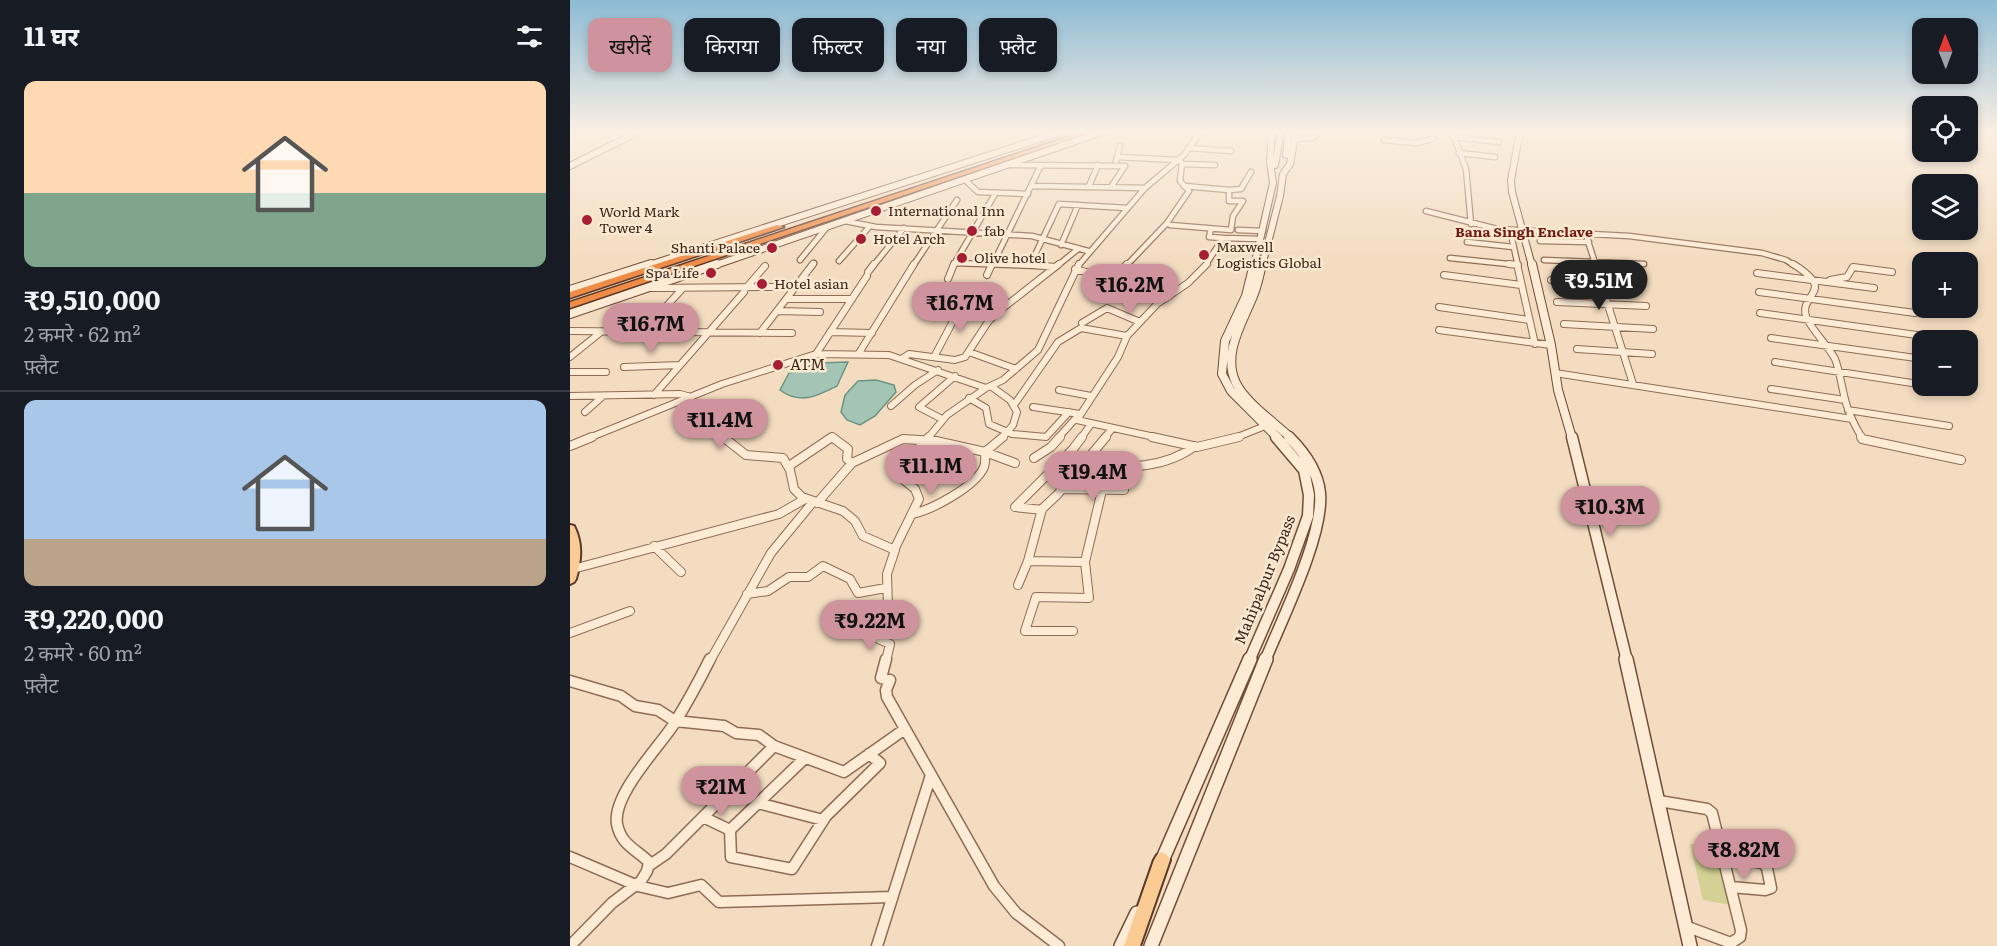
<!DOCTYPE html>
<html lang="hi">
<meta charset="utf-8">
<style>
:root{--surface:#171b24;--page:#242831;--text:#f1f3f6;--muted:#9ea1a6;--line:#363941;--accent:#cf939e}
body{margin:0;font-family:Literata,"Noto Sans Devanagari",serif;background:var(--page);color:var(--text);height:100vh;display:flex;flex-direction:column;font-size:22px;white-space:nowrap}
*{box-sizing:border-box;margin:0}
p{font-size:20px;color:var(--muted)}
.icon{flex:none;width:33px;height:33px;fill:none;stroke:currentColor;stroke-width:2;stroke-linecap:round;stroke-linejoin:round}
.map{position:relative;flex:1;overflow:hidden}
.details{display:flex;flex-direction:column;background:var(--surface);width:570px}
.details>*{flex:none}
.guide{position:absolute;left:18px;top:18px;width:570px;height:54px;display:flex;gap:12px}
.needle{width:39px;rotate:359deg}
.fabs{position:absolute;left:1342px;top:18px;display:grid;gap:12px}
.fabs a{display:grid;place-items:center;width:66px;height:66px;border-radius:12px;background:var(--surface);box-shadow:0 3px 9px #0003;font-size:30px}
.price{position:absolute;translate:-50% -51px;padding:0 14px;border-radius:21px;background:var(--accent);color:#111;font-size:20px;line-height:39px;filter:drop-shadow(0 2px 3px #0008)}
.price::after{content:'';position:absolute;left:50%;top:36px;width:18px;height:14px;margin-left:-9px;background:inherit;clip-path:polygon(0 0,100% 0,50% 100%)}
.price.selected{background:#222;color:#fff}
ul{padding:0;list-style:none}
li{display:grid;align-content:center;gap:12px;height:318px;padding:0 24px}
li+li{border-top:2px solid var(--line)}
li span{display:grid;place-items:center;height:186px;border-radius:12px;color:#555}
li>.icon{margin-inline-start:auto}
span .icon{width:108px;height:108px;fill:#fffc;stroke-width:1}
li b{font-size:26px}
h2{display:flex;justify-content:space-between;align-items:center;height:72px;padding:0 24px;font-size:26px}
.tag{padding:0 21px;border-radius:12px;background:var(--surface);box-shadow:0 3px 9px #0003;font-size:21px;line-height:54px}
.tag.selected{background:var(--accent);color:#111}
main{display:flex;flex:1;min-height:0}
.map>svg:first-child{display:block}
.green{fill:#d3d193}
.water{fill:#a4c5b6;stroke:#699483;stroke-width:1.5}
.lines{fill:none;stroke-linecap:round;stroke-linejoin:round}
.street-far3-casing{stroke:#8f6c56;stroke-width:7}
.street-far2-casing{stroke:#8f6c56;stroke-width:8}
.street-far1-casing{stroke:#8f6c56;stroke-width:10}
.street-casing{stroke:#8f6c56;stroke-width:13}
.secondary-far3-casing{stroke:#714d39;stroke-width:8}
.secondary-far2-casing{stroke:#714d39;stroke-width:10}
.secondary-far1-casing{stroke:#714d39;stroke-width:13}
.secondary-casing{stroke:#714d39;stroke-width:16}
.primary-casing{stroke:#5c3a2a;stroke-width:4}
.highway-casing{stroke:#5c3a2a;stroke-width:3}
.street-far3{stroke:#fdebd5;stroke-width:4.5}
.street-far2{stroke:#fdebd5;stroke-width:6}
.street-far1{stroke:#fdebd5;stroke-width:8}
.street{stroke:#fdebd5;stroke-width:10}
.secondary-far3{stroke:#fdebd5;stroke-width:6}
.secondary-far2{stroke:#fdebd5;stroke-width:8}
.secondary-far1{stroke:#fdebd5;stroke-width:10}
.secondary{stroke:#fdebd5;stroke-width:13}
.primary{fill:#fbcb94;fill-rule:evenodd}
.highway{fill:#ed8b47;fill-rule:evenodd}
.poi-dot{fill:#a61e33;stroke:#fae8d1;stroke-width:2}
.labels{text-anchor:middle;stroke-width:5;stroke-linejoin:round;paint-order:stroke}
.far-poi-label{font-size:14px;fill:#3d271c;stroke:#fae8d1;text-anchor:start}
.far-neighbourhood-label{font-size:14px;font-weight:bold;fill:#6f1b16;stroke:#fae8d1}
.poi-label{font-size:15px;fill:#3d271c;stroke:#fae8d1;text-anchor:start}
.street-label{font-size:15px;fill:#3d271c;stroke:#fae8d1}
</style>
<main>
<section class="details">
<h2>11 घर<svg class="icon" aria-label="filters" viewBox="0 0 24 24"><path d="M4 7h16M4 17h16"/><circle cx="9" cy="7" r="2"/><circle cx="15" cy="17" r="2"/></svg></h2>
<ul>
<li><span style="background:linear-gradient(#ffd9b3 60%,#7fa58c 0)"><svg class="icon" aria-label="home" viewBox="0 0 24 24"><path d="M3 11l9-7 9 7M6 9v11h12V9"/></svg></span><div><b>₹9,510,000</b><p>2 कमरे · 62 m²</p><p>फ़्लैट</p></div></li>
<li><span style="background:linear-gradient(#a9c7e8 75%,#b9a48a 0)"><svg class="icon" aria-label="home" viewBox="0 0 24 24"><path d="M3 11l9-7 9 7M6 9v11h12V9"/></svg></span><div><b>₹9,220,000</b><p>2 कमरे · 60 m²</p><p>फ़्लैट</p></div></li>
</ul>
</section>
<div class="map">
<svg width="1427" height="946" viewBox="0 0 1427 946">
<rect width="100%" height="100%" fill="#f3dcc0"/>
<path class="green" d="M 1120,844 L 1146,846 L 1161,905 L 1133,900 Z"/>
<path class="water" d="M 278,362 L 267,386 C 247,396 230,405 210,390 L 219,373 L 248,363 Z
M 306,380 L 324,385 L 326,392 L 305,416 L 290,425 L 277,420 L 271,412 L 275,395 L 288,381 Z"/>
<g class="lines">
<g class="street-far3-casing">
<path id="street-far3" d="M 882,131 L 896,169 L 901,224
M 883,137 L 929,142
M 725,139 L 743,138 L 750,131
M 814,140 L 846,143 L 863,139 L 862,131
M 618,148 L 661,151
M 889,153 L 925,157
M 547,157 L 608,160
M 608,160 L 612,163 L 610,181 L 619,191 L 597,223 L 600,225 L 661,230 L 663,216 L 673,201 L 659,201 L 659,190 L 671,189 L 681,172
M 546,161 L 550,146
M 612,164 L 645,165
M 439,165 L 555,166 L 541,187
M 395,180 L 408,192 L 458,194
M 462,186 L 575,188
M 519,186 L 528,165
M 614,186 L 659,190
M 856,211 L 927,229 L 1059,236 L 1192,253 L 1216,260 L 1225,266
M 275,221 L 306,227 L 462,236 L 518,251
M 641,229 L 639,237 L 653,238
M 668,230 L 693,231
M 940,230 L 948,266
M 1015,232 L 1026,266
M 970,241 L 1019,242
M 897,242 L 943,247
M 491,245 L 508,205
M 464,257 L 489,204 L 557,208
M 880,258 L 948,265
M 230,260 L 257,227
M 974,260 L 1074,264
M 269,261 L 300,226
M 384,263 L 470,266
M 242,266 L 244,263
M 303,266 L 334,228
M 343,266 L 387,200
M 383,266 L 425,194
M 422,266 L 471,165
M 487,266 L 508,249
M 508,266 L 575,188 L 614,155 L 631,131
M 556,266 L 597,223
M 635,266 L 653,238 L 690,239"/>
</g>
<g class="street-far2-casing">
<path id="street-far2" d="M 454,264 L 485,267
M 939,264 L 948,265
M 947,264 L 965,344
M 1025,264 L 1063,384
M 1223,264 C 1268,292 1229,293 1236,316 C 1239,327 1258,345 1265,359 C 1271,374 1272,393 1278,409 C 1281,419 1287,429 1292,438
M 505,269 L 553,282 L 573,295 L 590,302 L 618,283 L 637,264
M 298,272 L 304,264
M 1187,273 L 1304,288
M 417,275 L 422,264
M 874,275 L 951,285
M 378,279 L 384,264
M 543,279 L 557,264
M 981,280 L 1072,284
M 1260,280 L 1277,277 L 1283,267 L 1322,272
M 80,288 L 207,287
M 176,288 L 195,266
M 1189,292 L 1345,313
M 217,299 L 282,299
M 987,302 L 1076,306
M 869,307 L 959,320
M 208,311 L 250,312
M 1190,313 L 1368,338
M 512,323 L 537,308 L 570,322
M 994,324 L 1083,329
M 869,330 L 981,345
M 0,331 L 222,333
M 73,332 L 113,288
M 260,332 L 302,333
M 190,333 L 243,264
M 1201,338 L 1346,358
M 1007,349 L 1082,354
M 399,352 L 446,369
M 289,353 L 344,264
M 246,354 L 297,276
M 0,357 L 31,332
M 364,357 L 399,291
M 333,358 L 339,354 L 385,360 L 395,357 L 418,322 L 428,312 L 489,264
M 1205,362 L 1342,383
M 54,367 L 110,365
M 0,372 L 36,372
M 985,373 L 1282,419
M 422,387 L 440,400 L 447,412 L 443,425 L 432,438
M 1201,389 L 1275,400
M 489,390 L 521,396
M 84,395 L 174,292
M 0,396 L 110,394 L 121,397
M 399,398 L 416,408 L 419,424 L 442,434 L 476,437 L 499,412
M 114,401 L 136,424 L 155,438
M 444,405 L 488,342 L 511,328 L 557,336
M 321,406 L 345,385 L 368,370
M 463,407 L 510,414
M 1278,410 L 1379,426
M 15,412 L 33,396
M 372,419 L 349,407 L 385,376
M 147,433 L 166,424 L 173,414
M 19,438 L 152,384 L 246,354 L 319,355 L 416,388
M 260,438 L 264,438
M 358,438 L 377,415 L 416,388 L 433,380 L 468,350 L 509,264
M 488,438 L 506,418
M 511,438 L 521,424
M 534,438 L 543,428
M 589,438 L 507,420 L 548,357 L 557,336 L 589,302
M 665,438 L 695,426"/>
</g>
<g class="street-far1-casing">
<path id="street-far1" d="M 153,437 L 176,455 L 213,458 L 220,470 L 224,489 L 232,497 L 273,511 L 285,521 L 293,536 L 325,550 L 317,574 L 318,607 L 299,635 L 320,644 L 316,661
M 582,437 L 627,447 L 669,437
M 1291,437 L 1292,439 L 1391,460
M 0,446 L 22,437
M 415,452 L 433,437
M 464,458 L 481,447 L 490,437
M 512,465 C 552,467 591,471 625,446
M 219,466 L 262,437 L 278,449 L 277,459 L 282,463
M 492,489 L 554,490
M 247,503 L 282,463 L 333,439 L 366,441 L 415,452 L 445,463
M 472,510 L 445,507 L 503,449 L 512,437
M 342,514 C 362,510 406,486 414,467 C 416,462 415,457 415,452
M 84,546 L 111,572
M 324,550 L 349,499 L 345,489 L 329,476 L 335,463 L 359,437
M 458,561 L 515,562
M 3,569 L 209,514 L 235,499
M 448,585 L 458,561 L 472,509 L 487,495 L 536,437
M 177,594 L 198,591 L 219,577 L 238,577 L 253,566 L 280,579 L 288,593 L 316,588
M 503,631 L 455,631 L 466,597 L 519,598 L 515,562 L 532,490
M 0,633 L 60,611
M 140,661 L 201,553 L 243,502"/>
</g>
<g class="street-casing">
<path id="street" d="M 316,659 L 311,678 L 320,680 L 316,690 L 317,697 L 424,886 L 446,913 L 489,946
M 0,681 L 51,696 L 65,706 L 88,710 L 105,721 L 154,726 L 166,733 L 189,735 L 204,746 L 274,772 L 335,729
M 1089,801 L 1137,809 L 1142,813 L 1171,930 L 1170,937 L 1161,943 L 1115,926
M 188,803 L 253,820
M 133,817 L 160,830 L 235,758
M 160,830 L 161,857 L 222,869 L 256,816 L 310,763 L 299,754
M 0,857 L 68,886 L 98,893 L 131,885 L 149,902 L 322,897
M 1154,857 L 1193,863 L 1197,868 L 1201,888 L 1195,890 L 1161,887
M 80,865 L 96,854 L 204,746
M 0,946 L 42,903 L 71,881 L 77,871 L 79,862 C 66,849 51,845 47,824 C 42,795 89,747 104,724 C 117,703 129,681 140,659
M 307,946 L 361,775"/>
</g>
<g class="secondary-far3-casing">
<path id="secondary-far3" d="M 950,131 L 941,180 L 942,192 L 962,266
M 716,155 L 719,131
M 705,165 L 711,131
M 0,166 L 70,131
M 76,266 L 494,131
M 143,266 L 535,131
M 684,266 L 703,183 L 700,162 L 702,131
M 692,266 L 710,196 L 713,174 L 720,164 L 726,131"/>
</g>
<g class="secondary-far2-casing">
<path id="secondary-far2" d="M 684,264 L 676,296 L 655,341 L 652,374 L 661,391 L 708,438
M 692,264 C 690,273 688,282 685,291 C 675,319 651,352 666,383 C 675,402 705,423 721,438
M 962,264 L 981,345 L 988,390 L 1002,438
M 0,290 L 81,264
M 0,314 L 147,264"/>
</g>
<g class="secondary-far1-casing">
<path id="secondary-far1" d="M 1002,437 L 1057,661
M 679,661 L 719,569 L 738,516 L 739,495 L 734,470 L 706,437
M 695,661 C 712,619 754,535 750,493 C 748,472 734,452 719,437"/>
</g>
<g class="secondary-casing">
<path id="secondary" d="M 1056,659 L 1120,946
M 591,863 L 680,659
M 551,946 L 567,913
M 581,946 L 696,659"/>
</g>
<g class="primary-casing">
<path id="primary" d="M 0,525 L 4,526 C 13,544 11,560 6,579 L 4,582 L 0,584 Z
M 592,852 L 597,855 L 600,860 L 570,946 L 554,946 L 584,860 L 587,855 Z"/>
</g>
<g class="highway-casing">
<path id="highway" d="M 515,131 L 524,131 L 0,308 L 0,302 Z
M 207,225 L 214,227 L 0,298 L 0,292 Z"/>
</g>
<use href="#street-far3" class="street-far3"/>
<use href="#street-far2" class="street-far2"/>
<use href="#street-far1" class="street-far1"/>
<use href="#street" class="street"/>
<use href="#secondary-far3" class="secondary-far3"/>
<use href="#secondary-far2" class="secondary-far2"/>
<use href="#secondary-far1" class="secondary-far1"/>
<use href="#secondary" class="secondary"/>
<use href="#primary" class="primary"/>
<use href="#highway" class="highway"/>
</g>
<linearGradient id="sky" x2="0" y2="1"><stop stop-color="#8dbbd4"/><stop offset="0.5" stop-color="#faefe3"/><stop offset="1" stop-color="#faefe3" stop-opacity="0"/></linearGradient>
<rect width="1427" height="263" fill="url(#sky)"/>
<g class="poi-dot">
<circle cx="306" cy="211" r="6"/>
<circle cx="17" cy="220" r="6"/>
<circle cx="402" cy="231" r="6"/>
<circle cx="291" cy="239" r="6"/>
<circle cx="202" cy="248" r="6"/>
<circle cx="634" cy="255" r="6"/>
<circle cx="392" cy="258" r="6"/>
<circle cx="141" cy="273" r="6"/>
<circle cx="192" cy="284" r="6"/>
<circle cx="208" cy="365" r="6"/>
</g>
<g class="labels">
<g class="far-poi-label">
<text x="318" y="216">International Inn</text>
<text x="29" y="217">World Mark<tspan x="29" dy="16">Tower 4</tspan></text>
<text x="414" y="236">fab</text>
<text x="303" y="244">Hotel Arch</text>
<text x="646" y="252">Maxwell<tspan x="646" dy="16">Logistics Global</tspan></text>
<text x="190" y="253" text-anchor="end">Shanti Palace</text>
<text x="404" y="263">Olive hotel</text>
<text x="129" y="278" text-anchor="end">Spa Life</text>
<text x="204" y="289">Hotel asian</text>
</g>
<g class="far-neighbourhood-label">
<text x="954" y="237">Bana Singh Enclave</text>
</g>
<g class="poi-label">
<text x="220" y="370">ATM</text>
</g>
<g class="street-label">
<text transform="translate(695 580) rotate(-68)" y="5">Mahipalpur Bypass</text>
</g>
</g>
</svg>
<div class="fabs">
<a><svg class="needle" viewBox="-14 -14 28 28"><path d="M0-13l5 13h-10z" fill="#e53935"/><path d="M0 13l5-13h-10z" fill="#9ea1a6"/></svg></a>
<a><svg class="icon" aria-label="locate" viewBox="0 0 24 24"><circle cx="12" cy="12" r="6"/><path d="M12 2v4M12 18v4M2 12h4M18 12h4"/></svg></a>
<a><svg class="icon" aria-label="layers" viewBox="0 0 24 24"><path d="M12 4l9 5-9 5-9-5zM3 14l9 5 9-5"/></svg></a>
<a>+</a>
<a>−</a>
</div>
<b class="price selected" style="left:1029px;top:311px">₹9.51M</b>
<b class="price" style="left:560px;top:315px">₹16.2M</b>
<b class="price" style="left:390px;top:333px">₹16.7M</b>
<b class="price" style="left:81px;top:354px">₹16.7M</b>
<b class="price" style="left:150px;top:450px">₹11.4M</b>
<b class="price" style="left:361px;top:496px">₹11.1M</b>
<b class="price" style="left:523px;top:502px">₹19.4M</b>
<b class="price" style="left:1040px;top:537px">₹10.3M</b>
<b class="price" style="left:300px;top:651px">₹9.22M</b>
<b class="price" style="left:151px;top:817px">₹21M</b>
<b class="price" style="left:1174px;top:880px">₹8.82M</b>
<div class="guide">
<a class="tag selected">खरीदें</a>
<a class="tag">किराया</a>
<a class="tag">फ़िल्टर</a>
<a class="tag">नया</a>
<a class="tag">फ़्लैट</a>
</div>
</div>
</main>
